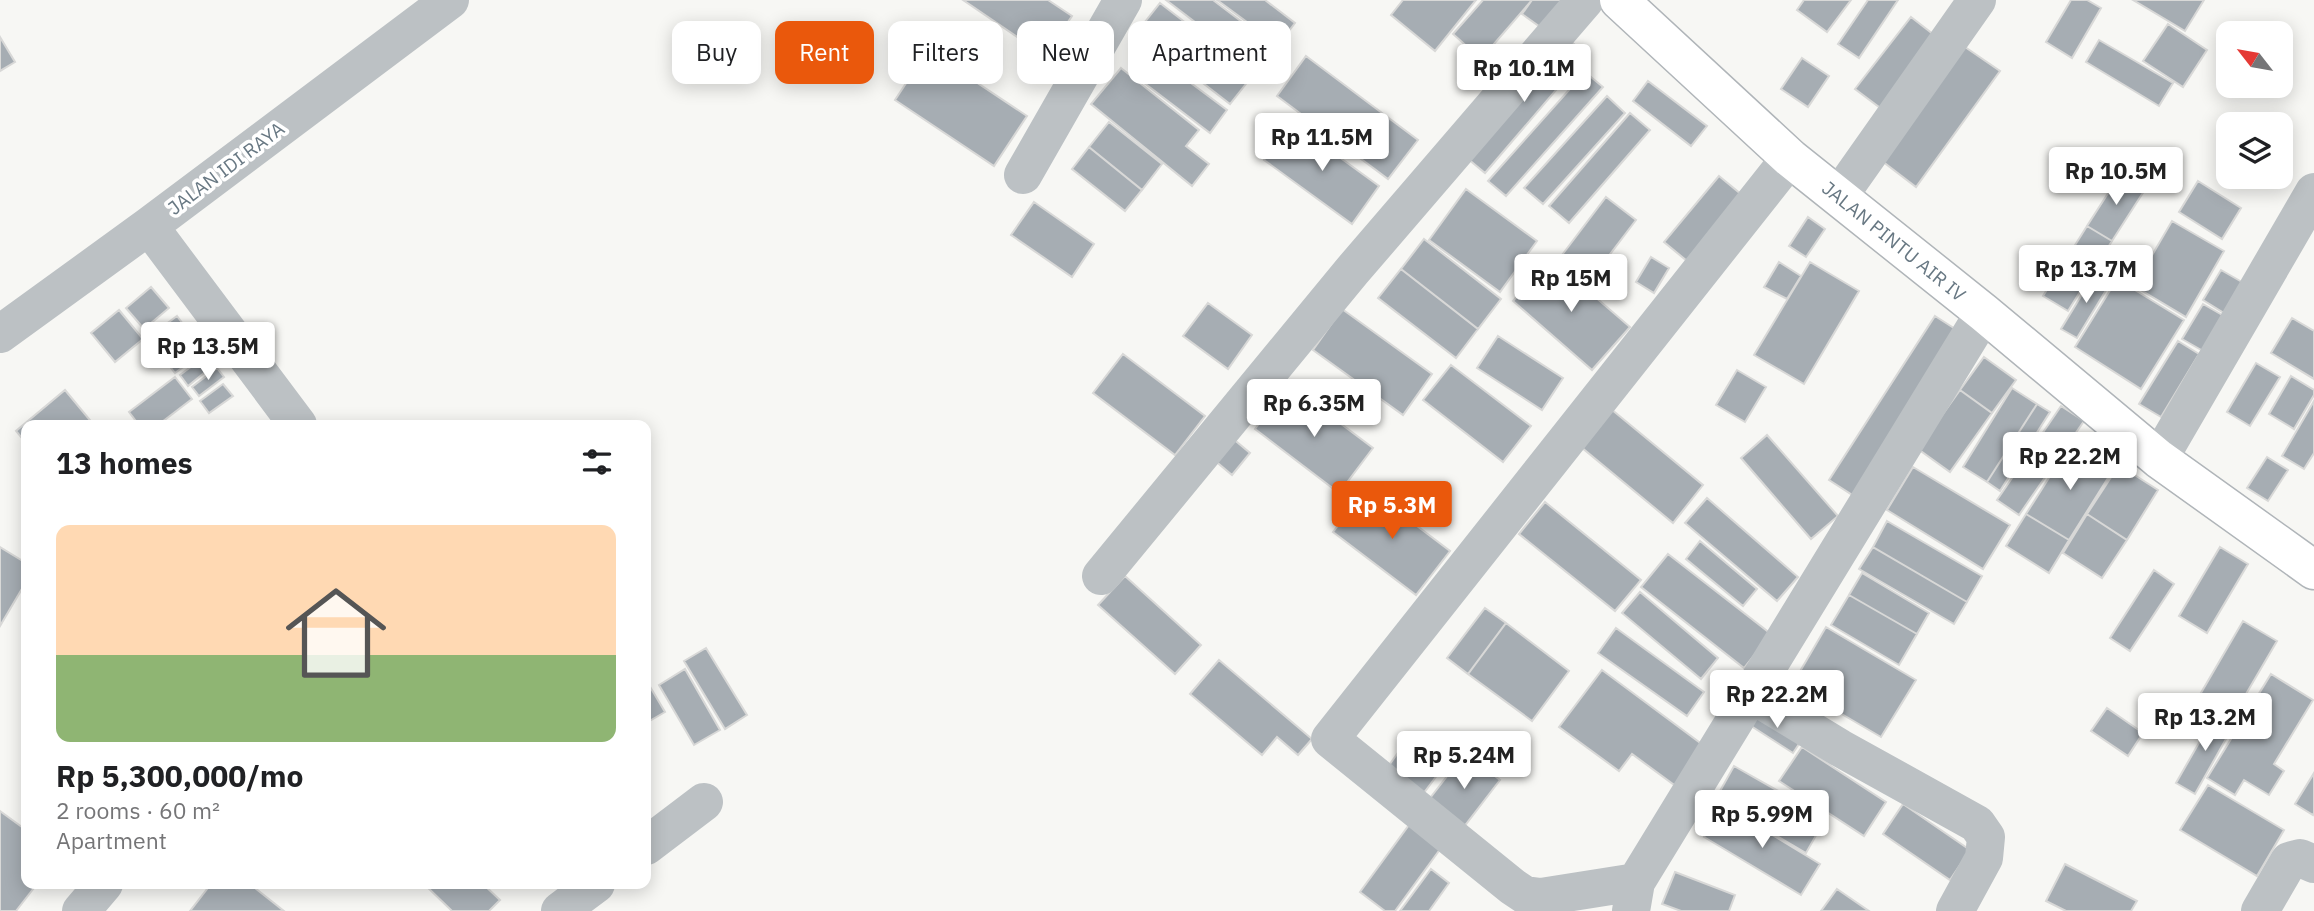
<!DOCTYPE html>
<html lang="en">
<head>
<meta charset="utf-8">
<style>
	body { margin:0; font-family:"IBM Plex Sans",sans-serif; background:#f2f2f2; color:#202124; height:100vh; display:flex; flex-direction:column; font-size:26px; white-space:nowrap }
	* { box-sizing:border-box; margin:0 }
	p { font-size:23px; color:#757577 }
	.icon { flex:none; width:38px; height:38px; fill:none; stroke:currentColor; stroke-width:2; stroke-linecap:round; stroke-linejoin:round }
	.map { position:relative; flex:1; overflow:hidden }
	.details { position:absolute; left:21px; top:420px; width:630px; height:469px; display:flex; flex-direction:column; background:#fff; border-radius:14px; box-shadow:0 4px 18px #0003 }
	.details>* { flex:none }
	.top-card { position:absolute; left:672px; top:21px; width:665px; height:63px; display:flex; gap:14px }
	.needle { width:46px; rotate:301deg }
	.buttons { position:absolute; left:2216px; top:21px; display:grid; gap:14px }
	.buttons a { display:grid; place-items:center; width:77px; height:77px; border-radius:14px; background:#fff; box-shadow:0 4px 18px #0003; font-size:35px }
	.price { position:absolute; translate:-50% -60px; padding:0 16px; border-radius:7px; background:#fff; color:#222; font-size:23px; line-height:46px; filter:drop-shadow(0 2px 4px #0008) }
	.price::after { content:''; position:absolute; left:50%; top:42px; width:21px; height:16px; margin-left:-10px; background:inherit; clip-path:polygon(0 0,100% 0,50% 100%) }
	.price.selected { background:#ea580c; color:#fff }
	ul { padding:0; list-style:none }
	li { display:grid; align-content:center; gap:14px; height:371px; padding:0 35px }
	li+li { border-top:2px solid #e0e0e0 }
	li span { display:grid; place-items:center; height:217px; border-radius:14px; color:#555 }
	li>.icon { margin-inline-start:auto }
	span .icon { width:126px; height:126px; fill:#fffc; stroke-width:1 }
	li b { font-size:30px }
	h2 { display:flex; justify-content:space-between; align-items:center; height:84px; padding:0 35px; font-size:30px }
	.chip { padding:0 24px; border-radius:14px; background:#fff; box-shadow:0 4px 18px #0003; font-size:24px; line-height:63px }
	.chip.selected { background:#ea580c; color:#fff }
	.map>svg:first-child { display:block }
</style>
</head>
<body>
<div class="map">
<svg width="2314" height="911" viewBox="0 0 2314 911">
	<rect width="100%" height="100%" fill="#f7f7f4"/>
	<path fill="#a6adb3" stroke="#d8d8d7" stroke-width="2" d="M963 0H1048L1072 16 1045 56Z
		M1166 0H1213L1275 47 1258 70Z
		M1217 0H1265L1295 23 1278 45Z
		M1403 0H1476L1435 51 1391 15Z
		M1483 0H1532L1481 59 1453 34Z
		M1532 0H1563L1543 29 1522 14Z
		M1804 0H1851L1827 32 1797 10Z
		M1868 0H1898L1859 58 1838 44Z
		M2071 0H2087L2101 8 2072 58 2046 42Z
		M2133 0H2204L2185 31Z
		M1160 3 1253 75 1230 104 1137 32Z
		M1911 17 1938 38 1883 110 1855 89Z
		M2168 24 2207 50 2183 87 2143 61Z
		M1564 35 1586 55 1485 173 1462 154Z
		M0 37 15 62 0 71Z
		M2099 40 2173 83 2159 106 2086 62Z
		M1965 47 2000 71 1916 187 1882 161Z
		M928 50 1027 116 994 166 895 100Z
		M1152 54 1227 110 1210 133 1135 76Z
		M1306 56 1418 140 1388 179 1277 96Z
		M1802 58 1829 76 1808 107 1781 89Z
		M1121 68 1199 130 1186 146 1209 164 1192 186 1091 104Z
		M1585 72 1603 87 1506 196 1488 181Z
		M1648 81 1707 126 1691 146 1633 101Z
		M1607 96 1625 113 1543 204 1524 188Z
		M1630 113 1650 130 1569 223 1549 206Z
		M1109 122 1162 164 1142 190 1089 147Z
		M1291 122 1379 186 1352 224 1264 160Z
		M1089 147 1142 190 1125 211 1072 169Z
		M2121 173 2146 188 2112 241 2087 226Z
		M1719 176 1742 195 1687 261 1664 242Z
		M2198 181 2241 208 2222 239 2179 212Z
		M1466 189 1537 241 1500 292 1429 240Z
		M1606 197 1636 220 1592 278 1562 255Z
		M1034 202 1094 244 1072 277 1011 235Z
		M1808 217 1825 229 1806 257 1789 246Z
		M2172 221 2224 251 2186 317 2134 286Z
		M2087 226 2112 241 2068 311 2043 296Z
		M1424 239 1501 299 1478 329 1401 269Z
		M1651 257 1669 268 1654 293 1636 282Z
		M1550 258 1630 327 1592 370 1513 301Z
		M1779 262 1801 276 1787 299 1764 287Z
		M1810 262 1859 291 1804 384 1754 355Z
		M1401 269 1478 329 1456 358 1378 298Z
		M2221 270 2242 282 2224 313 2203 300Z
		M2095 273 2111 282 2077 338 2061 329Z
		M2117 279 2184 320 2141 389 2075 347Z
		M151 287 169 308 144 329 126 308Z
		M1208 303 1252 335 1228 369 1183 336Z
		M2203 304 2224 316 2203 351 2182 339Z
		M1342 309 1432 374 1403 415 1313 350Z
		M119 310 143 339 115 362 91 333Z
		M177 316 189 332 161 354 149 337Z
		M1935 316 1960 332 1854 496 1829 480Z
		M2292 318 2314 331V379L2271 353Z
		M196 334 207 349 175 373 164 359Z
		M1498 336 1563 378 1542 410 1477 368Z
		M2178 341 2199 354 2161 417 2139 404Z
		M208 354 215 364 188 386 180 375Z
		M1123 354 1205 416 1175 455 1093 393Z
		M1984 357 2016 380 1992 413 1960 390Z
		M2256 363 2280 377 2250 426 2227 412Z
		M1451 365 1531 426 1503 462 1423 400Z
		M217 368 224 377 199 396 192 387Z
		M1737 370 1766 387 1745 422 1716 405Z
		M2291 376 2314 390V395L2294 429 2269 414Z
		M175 377 192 399 158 425H139L129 412Z
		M223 384 233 396 209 413 200 401Z
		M1288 384 1373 448 1339 493 1255 429Z
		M2012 388 2037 404 1987 482 1963 467Z
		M65 390 94 425H26V443L16 431Z
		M1960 390 1992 413 1950 472 1918 449Z
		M2314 401V453L2304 469 2282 456Z
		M2037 404 2050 412 2000 491 1987 482Z
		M2061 406 2084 421 2019 515 1997 500Z
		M1611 409 1703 485 1673 523 1581 447Z
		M1767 435 1838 516 1811 539 1741 458Z
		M1231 437 1250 453 1232 475 1213 459Z
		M2071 443 2113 470 2069 540 2026 514Z
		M2267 457 2288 470 2268 501 2247 488Z
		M2119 465 2158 490 2127 540 2087 514Z
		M1913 467 2010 525 1983 569 1887 510Z
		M1367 488 1450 551 1416 595 1333 532Z
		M1707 498 1798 577 1777 601 1685 523Z
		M1545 502 1641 580 1615 611 1519 534Z
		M2026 514 2069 540 2049 573 2006 546Z
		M2087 514 2127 540 2102 578 2063 553Z
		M1887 521 1982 576 1967 602 1873 547Z
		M1700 541 1757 589 1743 606 1686 559Z
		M0 547 26 563V582L0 626Z
		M1873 547 1967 602 1954 624 1859 569Z
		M2220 547 2248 564 2207 633 2179 616Z
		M1668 554 1771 634 1744 668 1641 587Z
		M2154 570 2174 584 2130 651 2110 638Z
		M1862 573 1929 613 1917 634 1849 595Z
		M1125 576 1201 645 1175 674 1098 605Z
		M1640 592 1718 658 1701 679 1622 613Z
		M1849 595 1917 634 1899 665 1831 625Z
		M1485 608 1506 623 1468 674 1447 658Z
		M2243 621 2277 641 2232 718 2198 698Z
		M1506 623 1569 671 1532 721 1468 674Z
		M1826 627 1916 680 1881 737 1792 685Z
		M1616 628 1704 692 1687 716 1598 653Z
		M706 648 747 715 725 729 684 661Z
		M1219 660 1312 739 1298 755 1277 737 1262 755 1190 694Z
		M685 669 720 730 694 745 659 685Z
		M1602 670 1707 748 1677 787 1632 754 1619 771 1559 727Z
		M2271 674 2313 700 2274 764 2284 771 2269 795 2244 780 2235 795 2207 778Z
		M649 685 665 712 646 723V687Z
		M1760 707 1805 735 1793 753 1748 724Z
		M2107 708 2143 733 2128 756 2091 731Z
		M2216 713 2235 723 2195 794 2176 783Z
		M1405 743 1441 770 1423 794 1387 768Z
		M1802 747 1886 802 1864 836 1779 781Z
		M1465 753 1500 780 1463 828 1427 802Z
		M1734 766 1826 818 1806 853 1715 800Z
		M2314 773V813L2313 815 2295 804Z
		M2208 785 2284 830 2257 876 2180 830Z
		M1903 804 1970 850 1950 880 1883 834Z
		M1723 805 1820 864 1801 895 1704 837Z
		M0 811 26 830V884H37L16 911H0Z
		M1409 825 1441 848 1395 911H1385L1360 892Z
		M2065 864 2137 901 2131 911H2066L2046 901Z
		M1431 869 1449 883 1429 911H1400Z
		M1675 872 1735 895 1729 911H1681L1662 904Z
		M211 884H250L284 911H190Z
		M424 884H483L500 900 489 911H452Z
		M1837 889 1869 911H1821Z"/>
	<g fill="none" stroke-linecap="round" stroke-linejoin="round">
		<g stroke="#b0b5b9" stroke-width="41">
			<path id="major" d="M1619 0 1790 158 1984 313 2159 459 2314 570"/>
		</g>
		<path stroke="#bcc1c4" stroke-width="38" d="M1023 175 1123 0
			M1839 196 1977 0
			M149 226 298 425
			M0 334 149 226 450 0
			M2159 459 2314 192
			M1101 576 1352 271 1585 0
			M1751 694 1840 748 1977 824 1986 837 1984 858 1955 911
			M646 846 704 802
			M1636 882 1541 897 1525 895 1513 887 1330 739 1790 158
			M81 911 104 884
			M560 911 596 884
			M1631 911 1636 882 1984 313
			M2260 911 2289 861 2300 858 2314 864"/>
		<use href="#major" stroke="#fff" stroke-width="38"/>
	</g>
	<g text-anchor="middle" stroke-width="7" stroke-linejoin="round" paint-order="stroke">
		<g font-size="19" fill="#687883" stroke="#fff">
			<text transform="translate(226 168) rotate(-37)" y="7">JALAN IDI RAYA</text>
			<text transform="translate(1894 241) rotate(39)" y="7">JALAN PINTU AIR IV</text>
		</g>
	</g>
</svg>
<div class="buttons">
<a><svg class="needle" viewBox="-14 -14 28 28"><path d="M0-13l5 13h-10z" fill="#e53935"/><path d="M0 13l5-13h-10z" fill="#757577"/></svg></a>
<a><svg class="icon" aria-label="layers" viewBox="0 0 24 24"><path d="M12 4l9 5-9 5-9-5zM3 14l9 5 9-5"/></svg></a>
</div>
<b class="price" style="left:1524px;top:104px">Rp 10.1M</b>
<b class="price" style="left:1322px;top:173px">Rp 11.5M</b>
<b class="price" style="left:2116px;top:207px">Rp 10.5M</b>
<b class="price" style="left:2086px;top:305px">Rp 13.7M</b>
<b class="price" style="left:1571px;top:314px">Rp 15M</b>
<b class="price" style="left:208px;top:382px">Rp 13.5M</b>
<b class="price" style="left:1314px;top:439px">Rp 6.35M</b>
<b class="price" style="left:2070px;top:492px">Rp 22.2M</b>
<b class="price selected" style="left:1392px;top:541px">Rp 5.3M</b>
<b class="price" style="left:1777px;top:730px">Rp 22.2M</b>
<b class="price" style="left:2205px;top:753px">Rp 13.2M</b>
<b class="price" style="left:1464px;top:791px">Rp 5.24M</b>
<b class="price" style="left:1762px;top:850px">Rp 5.99M</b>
<div class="top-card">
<a class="chip">Buy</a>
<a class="chip selected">Rent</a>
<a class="chip">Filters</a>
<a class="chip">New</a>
<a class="chip">Apartment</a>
</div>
<section class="details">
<h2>13 homes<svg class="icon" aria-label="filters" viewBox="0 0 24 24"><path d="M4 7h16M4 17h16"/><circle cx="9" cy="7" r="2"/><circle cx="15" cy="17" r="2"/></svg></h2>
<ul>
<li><span style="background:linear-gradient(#ffd9b3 60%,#8fb573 0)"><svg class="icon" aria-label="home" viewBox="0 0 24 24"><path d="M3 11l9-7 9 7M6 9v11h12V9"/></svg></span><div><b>Rp 5,300,000/mo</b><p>2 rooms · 60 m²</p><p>Apartment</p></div></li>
</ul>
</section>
</div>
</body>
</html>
